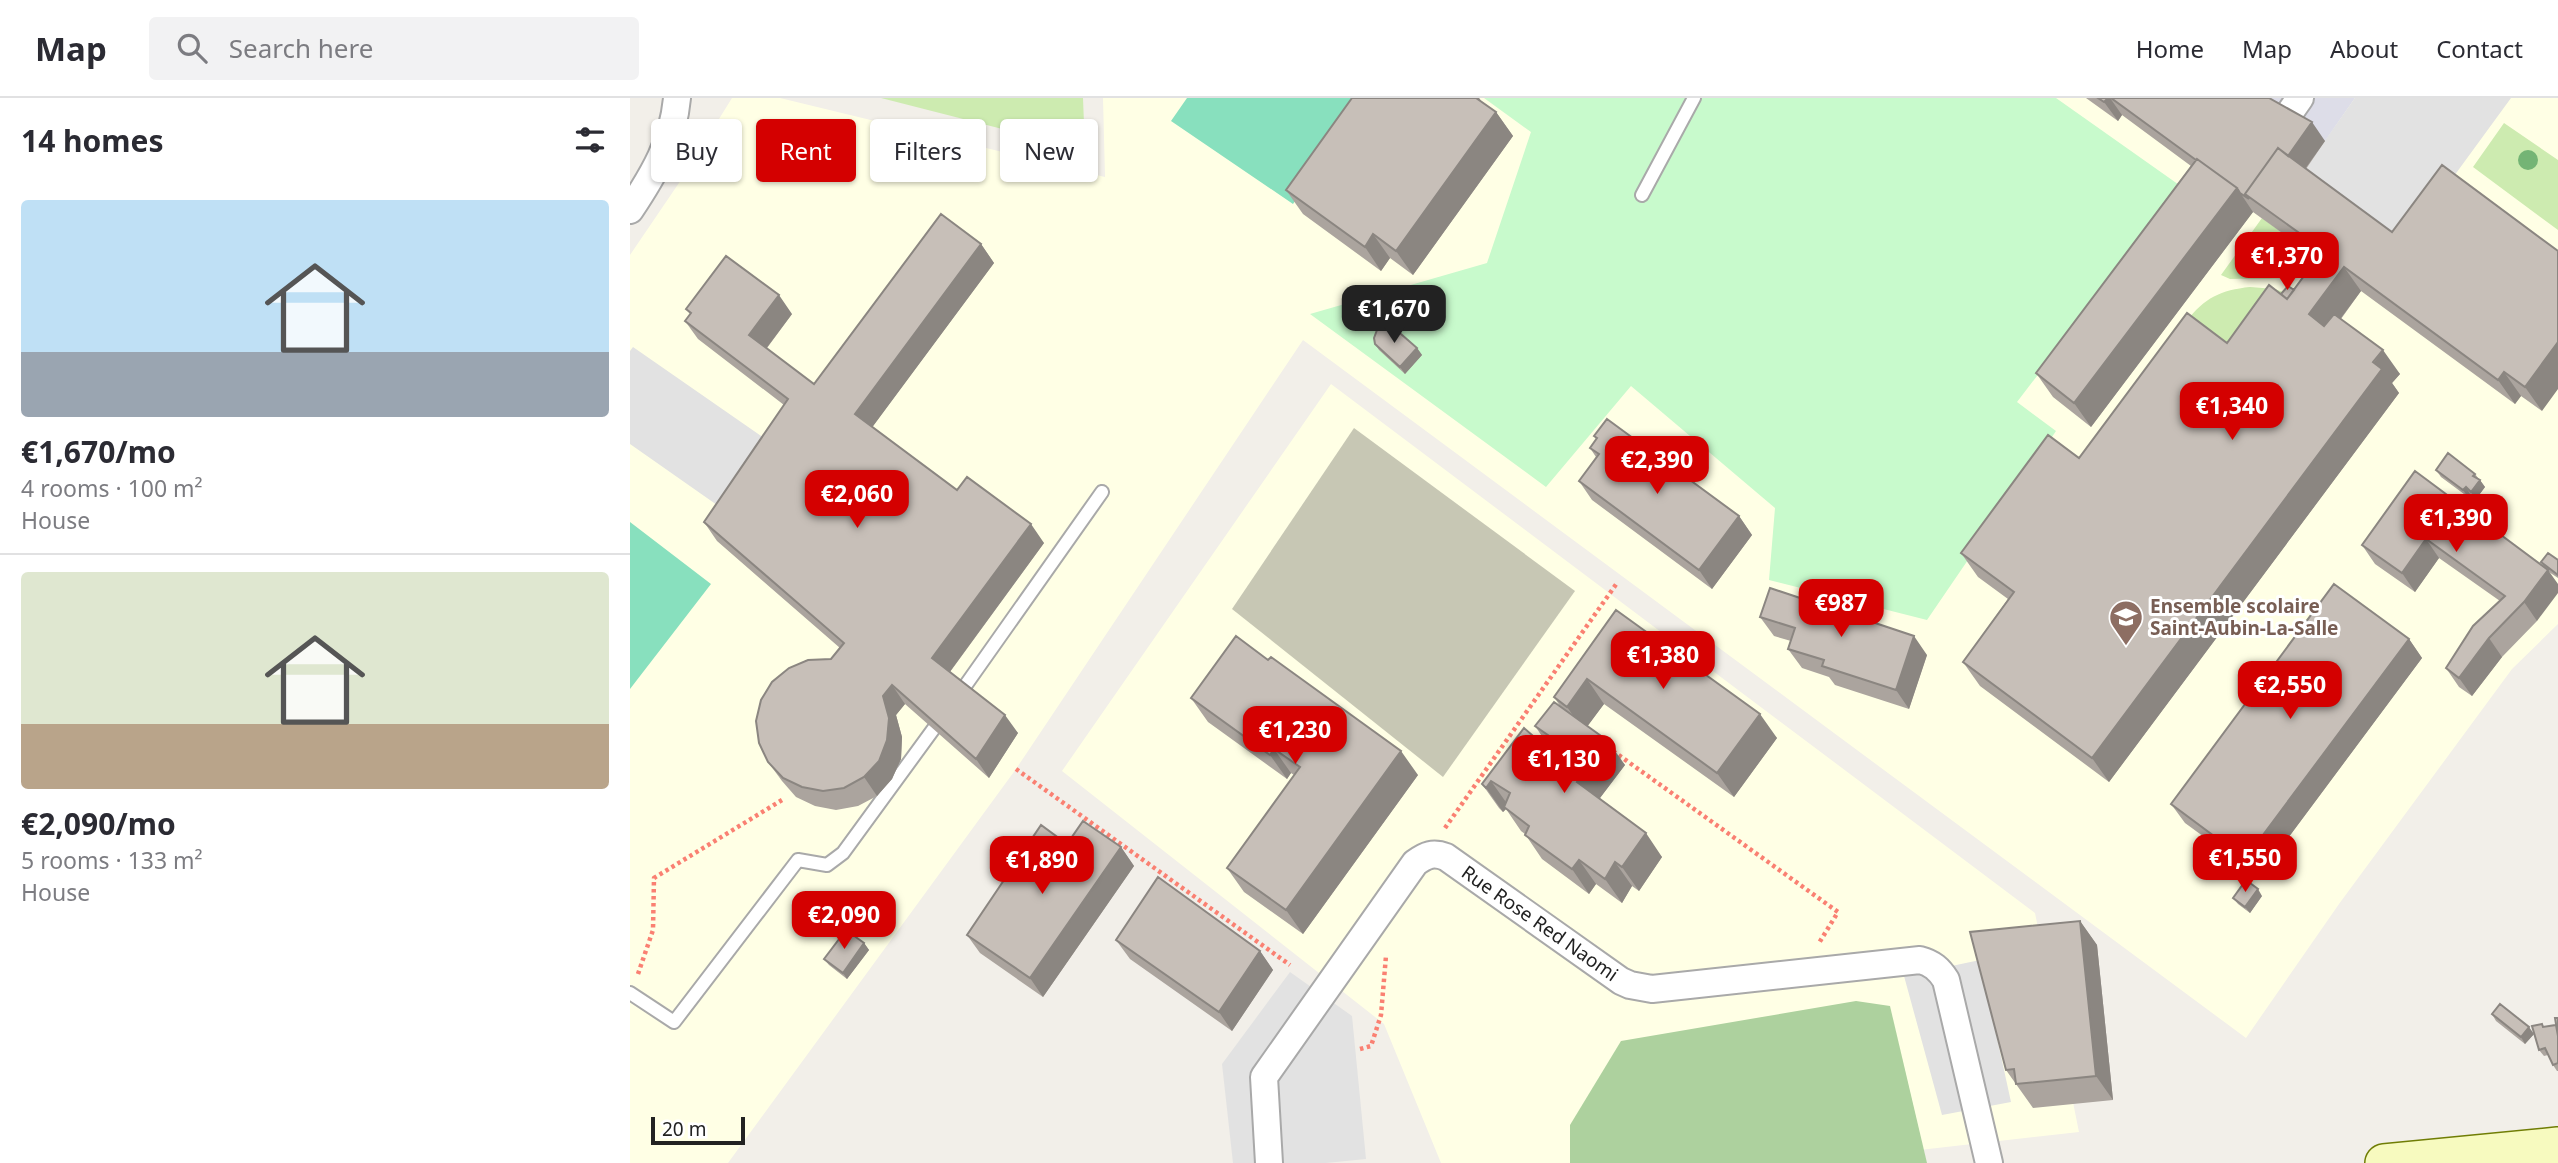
<!DOCTYPE html>
<html lang="en">
<head>
<meta charset="utf-8">
<style>
	body { margin:0; font-family:"Noto Sans",sans-serif; background:#f2f2f3; color:#2b2b33; height:100vh; display:flex; flex-direction:column; font-size:26px; white-space:nowrap }
	* { box-sizing:border-box; margin:0 }
	p { font-size:23px; color:#7c7c81 }
	.icon { flex:none; width:38px; height:38px; fill:none; stroke:currentColor; stroke-width:2; stroke-linecap:round; stroke-linejoin:round }
	.map { position:relative; flex:1; overflow:hidden }
	.drawer { display:flex; flex-direction:column; background:#fff; width:630px }
	.drawer>* { flex:none }
	.top-card { position:absolute; left:21px; top:21px; width:665px; height:63px; display:flex; gap:14px }
	.scale { position:absolute; left:21px; bottom:18px; width:94px; box-sizing:border-box; padding-left:7px; border:4px solid #222; border-top:0; font-size:19px; line-height:24px; white-space:nowrap; color:#222; -webkit-text-stroke:5px #fff; paint-order:stroke }
	.price { position:absolute; translate:-50% -60px; padding:0 16px; border-radius:14px; background:#d40000; color:#fff; font-size:23px; line-height:46px; filter:drop-shadow(0 2px 4px #0008) }
	.price::after { content:''; position:absolute; left:50%; top:42px; width:21px; height:16px; margin-left:-10px; background:inherit; clip-path:polygon(0 0,100% 0,50% 100%) }
	.price.on { background:#222; color:#fff }
	ul { padding:0; list-style:none }
	li { display:grid; align-content:center; gap:14px; height:371px; padding:0 21px }
	li+li { border-top:2px solid #e1e1e2 }
	li span { display:grid; place-items:center; height:217px; border-radius:7px; color:#555 }
	li>.icon { margin-inline-start:auto }
	span .icon { width:126px; height:126px; fill:#fffc; stroke-width:1 }
	li b { font-size:30px }
	h2 { display:flex; justify-content:space-between; align-items:center; height:84px; padding:0 21px; font-size:30px }
	.tag { padding:0 24px; border-radius:7px; background:#fff; box-shadow:0 2px 5px #0004; font-size:24px; line-height:63px }
	.tag.on { background:#d40000; color:#fff }
	header { display:flex; align-items:center; gap:42px; box-sizing:border-box; height:98px; padding:0 35px; background:#fff; border-bottom:2px solid #e1e1e2 }
	header strong { font-size:33px }
	nav { display:flex; gap:38px; margin-inline-start:auto; font-size:24px }
	.search { width:490px; height:63px; background:#f2f2f3; display:flex; align-items:center; gap:18px; box-sizing:border-box; padding:0 24px; border-radius:7px; color:#7c7c81; font-size:26px }
	main { display:flex; flex:1; min-height:0 }
	.map>svg:first-child { display:block }
</style>
</head>
<body>
<header>
<strong>Map</strong>
<div class="search"><svg class="icon" aria-label="search" viewBox="0 0 24 24"><circle cx="10" cy="10" r="6"/><path d="M15 15l6 6"/></svg>Search here</div>
<nav><a>Home</a><a>Map</a><a>About</a><a>Contact</a></nav>
</header>
<main>
<section class="drawer">
<h2>14 homes<svg class="icon" aria-label="filters" viewBox="0 0 24 24"><path d="M4 7h16M4 17h16"/><circle cx="9" cy="7" r="2"/><circle cx="15" cy="17" r="2"/></svg></h2>
<ul>
<li><span style="background:linear-gradient(#bfe0f5 70%,#9aa5b1 0)"><svg class="icon" aria-label="home" viewBox="0 0 24 24"><path d="M3 11l9-7 9 7M6 9v11h12V9"/></svg></span><div><b>€1,670/mo</b><p>4 rooms · 100 m²</p><p>House</p></div></li>
<li><span style="background:linear-gradient(#dfe7d0 70%,#b9a48a 0)"><svg class="icon" aria-label="home" viewBox="0 0 24 24"><path d="M3 11l9-7 9 7M6 9v11h12V9"/></svg></span><div><b>€2,090/mo</b><p>5 rooms · 133 m²</p><p>House</p></div></li>
</ul>
</section>
<div class="map">
<svg width="1928" height="1065" viewBox="0 0 1928 1065">
	<rect width="100%" height="100%" fill="#f2efe9"/>
	<path fill="#ffffe5" d="M102 0H150L475 79 473 0H1928V526L1882 571 1709 806 1616 940 673 242 386 671 98 1065H0V157L53 79Z
		M701 286 1405 815 1449 1034 1175 1065H811L754 926 432 673Z"/>
	<path fill="#c7c7b4" d="M724 330 945 493 813 679 602 511Z"/>
	<path fill="#cdebb0" d="M251 0H453L455 52Z
		M1874 25 1928 62V132L1843 69Z
		M1632 120 1698 168C1670 184 1632 180 1600 181L1591 177Z
		M1620 189 1645 191 1661 197 1614 269 1557 223C1574 200 1591 192 1620 189Z"/>
	<path fill="#add19e" d="M1226 903 1260 908 1297 1065H940V1027L991 943Z"/>
	<path fill="#c8facc" d="M854 0H1426L1552 89 1387 304 1426 333 1297 522 1139 482 1145 410 1001 288 916 389 680 216 857 165 901 34Z"/>
	<path fill="#88e0be" d="M557 0H735L663 106 541 23Z
		M0 424 81 486 0 591Z"/>
	<path fill="#e2e2e2" d="M1725 0H1881L1770 152 1670 78Z
		M3 249 134 340 87 407 0 346V253Z
		M1350 862 1381 1004 1312 1017 1274 878Z
		M660 874 722 918 736 1061 696 1065H603L592 966Z"/>
	<path fill="#dddde8" d="M1620 0H1725L1695 43Z"/>
	<g fill="none" stroke-linecap="round" stroke-linejoin="round">
		<g stroke="#a9a9a9" stroke-width="16">
			<path id="lane" d="M1012 97 1064 0
				M328 598 472 394
				M0 895 44 924 168 762 197 767 213 755 313 618"/>
		</g>
		<g stroke="#a9a9a9" stroke-width="30">
			<path id="street" d="M1656 20 1670 0
				M0 112C24 76 43 44 47 0
				M639 1065 634 979 785 765C796 757 803 754 816 759L991 883 1000 887 1022 891 1290 862C1302 865 1309 871 1316 882L1359 1065"/>
		</g>
		<g stroke="#707d05" stroke-width="40">
			<path id="secondary" d="M1754 1065 1928 1048"/>
		</g>
		<path stroke="#fa8072" stroke-width="4.5" stroke-dasharray="3.5 3.5" stroke-linecap="butt" d="M983 653 1208 814 1189 845
			M386 671 660 867
			M815 730 987 485
			M8 876 23 832 24 780 152 702
			M730 951 741 948 751 917 756 858"/>
		<use href="#lane" stroke="#fff" stroke-width="12"/>
		<use href="#street" stroke="#fff" stroke-width="26"/>
		<use href="#secondary" stroke="#f7fabf" stroke-width="37"/>
	</g>
	<g fill="#74b475">
		<circle cx="1898" cy="62" r="10"/>
		<circle cx="1641" cy="158" r="10"/>
	</g>
	<path fill="#aba49e" d="M722 0H849L851 3 866 14 883 38 783 177 760 160 751 173 673 116 656 92Z
		M1456 0H1639L1695 43 1676 71 1762 134 1812 67 1912 313 1891 298 1885 306 1731 193 1711 221 1770 276 1762 285 1769 295 1479 684 1350 588 1333 564 1378 501 1348 479 1331 455 1449 360 1597 245 1651 196 1664 192 1687 160 1623 114 1461 329 1423 299 1406 275 1561 68 1492 17 1488 23Z
		M351 146 364 165 242 329 327 392 414 445 320 574 388 635 359 680 275 606 266 617 272 639 271 661 262 681 247 698 228 708 206 712 185 708 166 699 152 683 138 664 201 561 210 550 87 443 74 424 154 307 68 241 55 223 60 216 56 211 162 216 137 250 184 286Z
		M745 246 787 250 792 257 775 276 749 252Z
		M964 338 1109 418 1122 437 1082 491 962 402 949 383 966 359 960 350 966 341Z
		M1806 372 1845 376 1855 389 1846 401 1840 396 1838 399 1811 379Z
		M1785 373 1914 469 1911 464 1928 462V480L1919 474 1907 523 1872 559 1842 598 1829 589 1816 570 1870 503 1809 460 1785 494 1745 466 1732 447Z
		M986 512 1147 640 1104 699 974 606 957 628 995 667 969 701 1032 759 1009 793 1002 788 992 805 966 786 959 796 912 761 895 736 891 733 876 711 873 714 869 710 852 686 919 652 920 650 905 628 932 611 924 599Z
		M1130 519 1297 557 1279 611 1205 587 1199 579 1172 570 1158 551 1161 543 1144 538Z
		M1779 541 1792 560 1629 779 1555 725 1541 706Z
		M561 600 788 677 673 836 614 794 597 770 664 677 661 675 657 681 578 624Z
		M437 746 491 749 504 768 413 899 350 855 337 837Z
		M1632 798 1620 815 1608 806 1603 800Z
		M1450 823 1467 847 1483 1002 1403 1010 1376 972Z
		M486 842 630 853 643 872 602 933 500 861Z
		M234 845 239 852 217 881 199 867 194 861Z
		M1862 916 1904 936 1895 946 1866 923Z
		M1928 920V973H1927L1923 967 1918 957 1914 958 1909 952 1914 929 1926 927Z"/>
	<path fill="#8b8681" d="M846 0H849L862 19 866 14 883 38 783 177 766 153Z
		M1478 0H1480L1492 17 1488 23 1474 4Z
		M1682 24 1695 43 1670 78 1657 60Z
		M1607 90 1623 114 1461 329 1444 305Z
		M743 136 760 160 751 173 735 149Z
		M351 146 364 165 238 335 225 316Z
		M1714 169 1731 193 1696 240 1669 218Z
		M149 197 162 216 132 256 119 237Z
		M1928 244V291L1912 313 1895 289Z
		M787 250 792 257 775 276 770 269Z
		M1753 252 1770 276 1762 285 1769 295 1479 684 1462 660Z
		M1874 274 1891 298 1885 306 1868 282Z
		M1850 382 1855 389 1846 401 1841 394Z
		M1836 389 1840 396 1838 399 1833 392Z
		M1109 418 1122 437 1082 491 1069 472Z
		M401 426 414 445 316 579 302 560Z
		M1796 441 1809 460 1785 494 1772 475Z
		M1918 472 1928 486V495L1907 523 1894 504Z
		M1284 538 1297 557 1279 611 1266 592Z
		M1859 540 1872 559 1842 598 1829 580Z
		M1779 541 1792 560 1629 779 1615 761Z
		M957 581 974 606 954 633 937 609Z
		M262 587 275 606 266 617 272 639 271 661 262 681 247 698 234 679 253 598Z
		M1130 616 1147 640 1104 699 1087 675Z
		M375 617 388 635 359 680 346 661Z
		M978 643 995 667 964 708 947 684Z
		M644 651 661 675 657 681 640 657Z
		M771 653 788 677 673 836 656 812Z
		M861 683 878 707 874 709 876 711 873 714 856 690Z
		M1016 735 1032 759 1009 793 992 769Z
		M491 749 504 768 413 899 400 880Z
		M949 762 966 786 959 796 942 771Z
		M985 764 1002 788 992 805 975 781Z
		M1628 791 1632 798 1620 815 1615 809Z
		M1450 823 1467 847 1483 1002 1466 978Z
		M234 845 239 852 217 881 213 875Z
		M630 853 643 872 602 933 589 914Z
		M1899 929 1904 936 1895 946 1891 939Z"/>
	<path fill="#c7bfb8" stroke="#8b8681" stroke-width="2" d="M722 0H846L866 14 766 153 743 136 735 149 656 92Z
		M1468 0H1478L1474 4Z
		M1481 0H1639L1682 24 1658 58 1648 50 1615 96 1619 101 1610 95 1607 90 1567 61 1566 62Z
		M1648 50 1762 134 1812 67 1928 153V244L1895 289 1874 274 1868 282 1714 169 1679 216 1694 228 1704 216 1753 252 1743 264 1752 271 1462 660 1333 564 1384 494 1331 455 1418 337 1449 360 1557 215 1597 245 1639 187 1657 201 1693 152 1615 96Z
		M1567 61 1607 90 1444 305 1406 275Z
		M311 116 351 146 225 316 327 392 337 379 401 426 302 560 375 617 346 661 262 587 253 598 259 620 257 642 249 663 234 679 214 690 193 693 172 689 153 680 138 664 129 645 126 623 131 602 142 584 159 570 178 562 201 561 214 545 74 424 158 301 55 223 61 215 56 211 96 158 149 197 119 237 184 286Z
		M1658 188 1664 192 1657 201 1651 196Z
		M758 228 764 230 787 250 770 269 745 246 744 240 747 232Z
		M977 321 1109 418 1069 472 949 383 969 356 960 350 967 340 964 338Z
		M1818 355 1845 376 1843 378 1850 382 1841 394 1836 389 1833 392 1806 372Z
		M1785 373 1918 472 1894 504 1859 540 1829 580 1816 570 1843 528 1875 498 1796 441 1772 475 1732 447Z
		M1918 455 1928 462V477L1911 464Z
		M1704 486 1779 541 1615 761 1541 706Z
		M1140 490 1284 538 1266 592 1192 568 1194 562 1158 551 1165 530 1130 519Z
		M986 512 1130 616 1087 675 957 581 937 609 924 599Z
		M606 538 638 562 641 559 771 653 656 812 597 770 670 669 644 651 640 657 561 600Z
		M924 604 978 643 947 684 1016 735 992 769 985 764 975 781 949 762 942 771 895 737 899 728 874 709 880 695 861 683 856 690 852 686 894 630 919 652 925 642 905 628Z
		M453 723 491 749 400 880 337 837 411 727 437 746Z
		M528 779 630 853 589 914 486 842Z
		M1616 782 1628 791 1615 809 1603 800Z
		M1450 823 1466 978 1386 986 1384 971 1376 972 1340 834Z
		M216 832 234 845 213 875 194 861Z
		M1870 906 1899 929 1891 939 1862 916Z
		M1925 920H1928V938Z
		M1912 926 1913 929 1926 927 1928 938V965L1923 967 1915 950 1909 952 1902 928Z"/>
	<defs>
		<g id="school-pin" transform="scale(1.75)"><path d="M0 17L-7.5 6A9.5 9.5 0 1 1 7.5 6Z" fill="#8d6e63" stroke="#fff"/><path d="M0-5L7-2L0 1L-7-2ZM-4 1L0 2.5L4 1V4Q0 6-4 4Z" fill="#fff"/></g>
	</defs>
	<g fill-rule="evenodd">
		<use href="#school-pin" x="1496" y="519"/>
	</g>
	<g text-anchor="middle" stroke-width="6" stroke-linejoin="round" paint-order="stroke">
		<g font-size="19" font-weight="bold" fill="#785e54" stroke="#fff" text-anchor="start">
			<text x="1520" y="515">Ensemble scolaire<tspan x="1520" dy="22">Saint-Aubin-La-Salle</tspan></text>
		</g>
		<g font-size="19" fill="#222" stroke="#fff">
			<text transform="translate(910 825) rotate(35)" y="7">Rue Rose Red Naomi</text>
		</g>
	</g>
</svg>
<div class="scale">20 m</div>
<b class="price" style="left:1657px;top:194px">€1,370</b>
<b class="price on" style="left:764px;top:247px">€1,670</b>
<b class="price" style="left:1602px;top:344px">€1,340</b>
<b class="price" style="left:1027px;top:398px">€2,390</b>
<b class="price" style="left:227px;top:432px">€2,060</b>
<b class="price" style="left:1826px;top:456px">€1,390</b>
<b class="price" style="left:1211px;top:541px">€987</b>
<b class="price" style="left:1033px;top:593px">€1,380</b>
<b class="price" style="left:1660px;top:623px">€2,550</b>
<b class="price" style="left:665px;top:668px">€1,230</b>
<b class="price" style="left:934px;top:697px">€1,130</b>
<b class="price" style="left:1615px;top:796px">€1,550</b>
<b class="price" style="left:412px;top:798px">€1,890</b>
<b class="price" style="left:214px;top:853px">€2,090</b>
<div class="top-card">
<a class="tag">Buy</a>
<a class="tag on">Rent</a>
<a class="tag">Filters</a>
<a class="tag">New</a>
</div>
</div>
</main>
</body>
</html>
